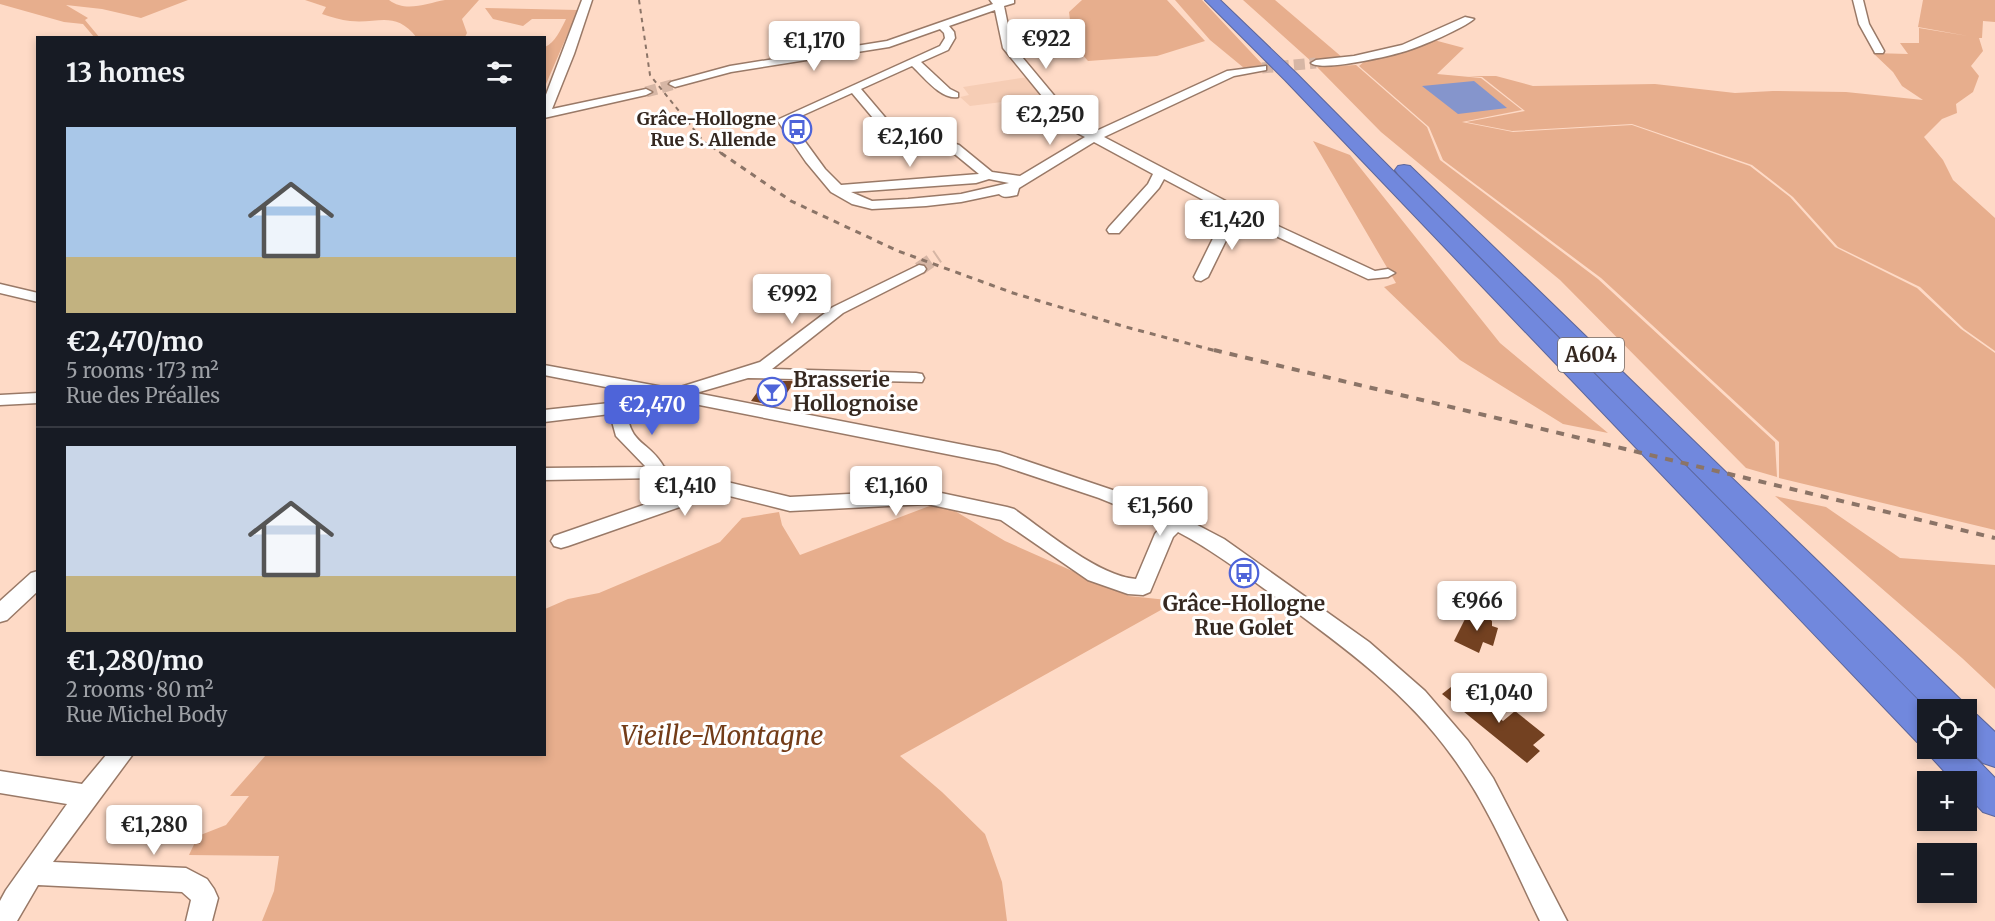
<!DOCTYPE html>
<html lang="en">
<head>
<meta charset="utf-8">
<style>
	body { margin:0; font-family:Merriweather,serif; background:#20242c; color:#f1f3f6; height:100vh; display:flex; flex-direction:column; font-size:22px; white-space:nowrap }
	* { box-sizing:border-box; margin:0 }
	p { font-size:20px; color:#9ea1a6 }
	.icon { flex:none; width:33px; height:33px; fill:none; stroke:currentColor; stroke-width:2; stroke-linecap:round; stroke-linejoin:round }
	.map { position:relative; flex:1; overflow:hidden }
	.panel { position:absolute; left:36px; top:36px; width:510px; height:720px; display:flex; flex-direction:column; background:#171b24; border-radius:0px; box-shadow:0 3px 9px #0003 }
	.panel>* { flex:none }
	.buttons { position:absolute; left:1917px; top:699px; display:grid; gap:12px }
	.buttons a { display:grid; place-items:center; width:60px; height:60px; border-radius:0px; background:#171b24; box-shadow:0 3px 9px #0003; font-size:30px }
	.price { position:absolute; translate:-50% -51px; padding:0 14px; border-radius:6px; background:#fff; color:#222; font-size:20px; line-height:39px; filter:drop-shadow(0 2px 3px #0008) }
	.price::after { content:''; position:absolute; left:50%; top:36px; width:18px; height:14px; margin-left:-9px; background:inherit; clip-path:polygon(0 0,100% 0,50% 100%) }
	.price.active { background:#4e64d9; color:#fff }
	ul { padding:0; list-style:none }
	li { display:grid; align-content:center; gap:12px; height:318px; padding:0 30px }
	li+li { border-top:2px solid #363941 }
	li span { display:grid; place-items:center; height:186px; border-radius:0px; color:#555 }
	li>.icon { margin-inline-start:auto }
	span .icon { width:108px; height:108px; fill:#fffc; stroke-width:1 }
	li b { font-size:26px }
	h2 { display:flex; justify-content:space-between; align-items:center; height:72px; padding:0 30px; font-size:26px }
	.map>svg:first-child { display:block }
</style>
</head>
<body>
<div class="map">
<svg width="1995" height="921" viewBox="0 0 1995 921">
	<rect width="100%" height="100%" fill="#fedac6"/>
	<path fill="#f6cdb5" d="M1028 77 1043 97 970 106 960 97 969 95 963 87Z"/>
	<path fill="#e7ae8d" d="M0 0H188L141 18 102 9 66 5 88 18 85 20 100 38 94 37 83 24 64 22 0 4Z
		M305 0H389C406 13 427 3 445 0 456 0 468 0 479 0L462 19 467 33 465 37 417 38C395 10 379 24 350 21 341 20 331 17 322 14L326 7Z
		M1082 0H1167L1205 41 1157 56 1088 61 1067 37 1071 28 1069 12Z
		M1175 0H1202L1264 66 1244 68 1210 40Z
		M1243 0H1275L1343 58 1312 62Z
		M1923 0H1995V22L1983 21 1982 38H1979L1983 51 1971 66 1979 76 1973 92 1956 104 1957 113 1942 119 1924 137 1943 160 1953 180 1995 218V351L1964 329 1920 287 1838 247 1793 197 1752 165 1632 124 1512 131 1466 122 1525 111 1482 77 1468 76H1496L1533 86 1655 84 1735 93 1773 91 1846 92 1923 100 1902 86 1893 72 1873 53 1908 54 1900 43H1919V28L1968 36 1918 27Z
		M485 8 578 10 546 84 545 47C555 43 561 29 566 19H532L523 26 493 19Z
		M1430 39 1464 48 1437 74 1481 78 1522 110 1462 122 1513 132 1632 125 1750 166 1790 197 1835 247 1917 288 1961 329 1995 353V530L1779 478V442L1601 278 1443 160 1429 127 1359 66 1366 60Z
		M1356 65 1427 127 1440 160 1598 279 1775 442 1777 477 1746 468 1560 280 1381 132 1317 67Z
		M1313 141 1350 155 1500 343 1608 433 1563 424 1460 360 1384 287 1396 283Z
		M1775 496 1826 507 1900 558 1995 565V689L1962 658Z
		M940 502 1005 541 1129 596 1177 601 900 756 942 792 985 834 1002 882 1007 921H262L274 891 279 856 189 855 198 836 226 825 249 796H230L266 755 544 754 545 609 568 599 599 593 720 542 742 518 779 512 782 525 800 555Z"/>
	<path fill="#8595cc" d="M1474 81 1507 108 1458 114 1422 86Z"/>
	<path fill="#734121" d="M765 381H795L778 406 751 401Z
		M1481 611 1492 621V626L1498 628 1493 646 1483 642 1479 653 1454 641 1467 615 1475 618Z
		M1456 683 1503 721 1515 711 1545 735 1533 745 1540 751 1527 763 1442 694Z"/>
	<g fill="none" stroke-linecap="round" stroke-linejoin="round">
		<path stroke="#d6b6a5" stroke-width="11" stroke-dasharray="11 5" stroke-linecap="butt" d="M1262 68 1316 63
			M646 92 675 84"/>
		<path stroke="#d6b6a5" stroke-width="14" stroke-dasharray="14 7" stroke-linecap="butt" d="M919 269 938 256"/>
		<g stroke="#997967" stroke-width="3">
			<path id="minor" d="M582 0H592L574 54 552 109 646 89 652 92 646 95 544 118V100Z
				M990 0H1014V3L1004 6 1012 45 1077 123 1094 132 1227 71 1266 66V70L1234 76 1104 137 1239 208 1375 271 1388 269 1395 273 1388 277 1368 279 1237 218 1208 277 1201 281 1196 280 1194 277 1226 212 1164 179 1159 188 1119 233H1109L1107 230 1109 227 1148 184 1153 174 1094 142 1019 188 1017 195C1011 196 1004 199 999 194L961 202 926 206 872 209 852 204 831 192 806 162 777 120 940 46 945 38 944 33 940 29 889 47 731 72 675 87 669 84 671 82 730 66 887 41 993 4ZM995 10 1003 48 1069 129 1085 137 1020 176 992 172 959 145 946 141 906 142 861 89 912 66C924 77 941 100 958 97V93L950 89 921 62 948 50 955 38 954 32 949 26ZM852 93 894 143 871 145 869 148 871 151 941 148 951 151 979 174 841 185 825 169 790 121ZM989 179 1009 183 961 194 908 199 872 201 851 192 976 183Z
				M1853 0H1863L1869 24 1884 51 1883 53H1875L1874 51 1859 24Z
				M1465 17 1474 19C1464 28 1420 47 1406 51 1390 56 1322 72 1311 63L1316 60 1354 56 1402 45Z
				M919 265 924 266 926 269 924 272 843 313 772 369 916 373 922 374 924 378 922 382 748 378 696 393 1000 452 1163 507 1224 539 1369 642 1425 691 1468 741 1493 778 1567 921H1540C1513 866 1489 806 1452 756 1407 693 1345 648 1284 603 1249 578 1216 552 1178 532L1173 537 1150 592 1143 595 1128 594 1088 580 1001 520 927 504 790 511 701 489 702 491 697 501 568 546 561 548 554 546 551 541 554 536 678 493 665 490 663 485 667 480 658 478 544 480V468L646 467 616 436 610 414 544 422V410L638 400 652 396 544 375V365L674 389 760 362 833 307ZM674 400 997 464 1099 498 1163 524 1155 534 1136 579C1098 576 1046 531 1014 509L1007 507 927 490 790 497 664 467C649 441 630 445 627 412Z
				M0 284 38 293V302L0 293Z
				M38 393V403L0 405V395Z
				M38 571V591L7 620 0 622V601L31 573Z
				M107 754H133L53 862 186 868 207 879 214 889 218 898 212 921H186L191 900 182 892 38 885 17 921H0V901L6 890 67 804 0 793V771L82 784Z"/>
		</g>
		<g stroke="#5c669b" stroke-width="2">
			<path id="highway" d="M1205 0H1220L1297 74 1928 710V746L1917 742 1285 80Z
				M1404 165 1410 166 1961 700 1966 710H1929L1398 174 1395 170 1398 166Z
				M1966 711 1977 715 1995 732V767L1983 763 1966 746Z
				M1928 748H1966L1995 778V816L1983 812 1966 794V782H1954L1932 758Z"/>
		</g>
		<use href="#minor" fill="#fff" fill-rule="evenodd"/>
		<use href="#highway" fill="#7188dd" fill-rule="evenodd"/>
		<path stroke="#8b7467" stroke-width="2" stroke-dasharray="4.5 4.5" stroke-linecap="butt" d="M639 0 650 75 704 142 724 155"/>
		<path stroke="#8b7467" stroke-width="3" stroke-dasharray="6 6" stroke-linecap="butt" d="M721 153 791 201 898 251 1013 293 1126 327 1220 352"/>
		<path stroke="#8b7467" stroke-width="4" stroke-dasharray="8 8" stroke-linecap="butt" d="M1214 350 1995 538"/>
	</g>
	<defs>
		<g id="bus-ring" transform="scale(1.5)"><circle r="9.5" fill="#fff" stroke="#4e64d9" stroke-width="1.5"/><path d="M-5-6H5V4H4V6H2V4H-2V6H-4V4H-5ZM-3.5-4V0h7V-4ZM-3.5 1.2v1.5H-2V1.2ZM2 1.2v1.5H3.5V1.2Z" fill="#4e64d9"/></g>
		<g id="bar-ring" transform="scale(1.5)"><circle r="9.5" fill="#fff" stroke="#4e64d9" stroke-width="1.5"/><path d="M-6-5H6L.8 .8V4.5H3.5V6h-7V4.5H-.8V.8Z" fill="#4e64d9"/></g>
	</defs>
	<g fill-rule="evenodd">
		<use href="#bus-ring" x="797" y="129"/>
		<use href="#bar-ring" x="772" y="392"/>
		<use href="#bus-ring" x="1244" y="573"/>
	</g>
	<g text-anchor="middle" stroke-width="6" stroke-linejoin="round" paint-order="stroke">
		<g font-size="18" font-weight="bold" fill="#352820" stroke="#fff" text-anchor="end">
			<text x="776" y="125">Grâce-Hollogne<tspan x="776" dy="21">Rue S. Allende</tspan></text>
		</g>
		<rect fill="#fff" stroke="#726863" stroke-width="1.5" x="1558" y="338" width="66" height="34" rx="4.5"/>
		<g font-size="20" font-weight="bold" fill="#352820">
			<text x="1591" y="362">A604</text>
		</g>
		<g font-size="21" font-weight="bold" fill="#352820" stroke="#fff" text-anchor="start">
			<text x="793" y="387">Brasserie<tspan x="793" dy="24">Hollognoise</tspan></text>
			<text x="1244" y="611" text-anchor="middle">Grâce-Hollogne<tspan x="1244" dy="24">Rue Golet</tspan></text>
		</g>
		<g font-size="26" font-style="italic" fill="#733c18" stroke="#fff">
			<text x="722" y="745">Vieille-Montagne</text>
		</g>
	</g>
</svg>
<div class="buttons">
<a><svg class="icon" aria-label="locate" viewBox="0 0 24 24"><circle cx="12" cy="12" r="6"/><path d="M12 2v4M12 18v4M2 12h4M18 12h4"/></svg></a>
<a>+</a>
<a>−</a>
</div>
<b class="price" style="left:1046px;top:70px">€922</b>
<b class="price" style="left:814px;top:72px">€1,170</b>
<b class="price" style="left:1050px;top:146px">€2,250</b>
<b class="price" style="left:910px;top:168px">€2,160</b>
<b class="price" style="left:1232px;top:251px">€1,420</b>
<b class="price" style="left:792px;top:325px">€992</b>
<b class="price active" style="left:652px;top:436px">€2,470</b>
<b class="price" style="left:685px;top:517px">€1,410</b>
<b class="price" style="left:896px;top:517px">€1,160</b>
<b class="price" style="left:1160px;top:537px">€1,560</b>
<b class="price" style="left:1477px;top:632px">€966</b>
<b class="price" style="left:1499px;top:724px">€1,040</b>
<b class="price" style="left:154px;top:856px">€1,280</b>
<section class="panel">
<h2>13 homes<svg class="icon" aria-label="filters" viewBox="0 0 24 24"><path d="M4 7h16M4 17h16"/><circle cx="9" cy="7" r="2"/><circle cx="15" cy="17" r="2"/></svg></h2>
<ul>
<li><span style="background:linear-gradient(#a9c7e8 70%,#c2b280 0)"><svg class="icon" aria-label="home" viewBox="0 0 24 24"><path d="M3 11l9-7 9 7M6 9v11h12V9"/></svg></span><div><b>€2,470/mo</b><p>5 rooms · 173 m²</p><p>Rue des Préalles</p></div></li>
<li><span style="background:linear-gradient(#c9d6e8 70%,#c2b280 0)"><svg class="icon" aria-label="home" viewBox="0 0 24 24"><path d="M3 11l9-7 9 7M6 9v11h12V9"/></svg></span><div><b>€1,280/mo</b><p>2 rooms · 80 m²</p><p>Rue Michel Body</p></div></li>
</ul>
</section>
</div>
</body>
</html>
